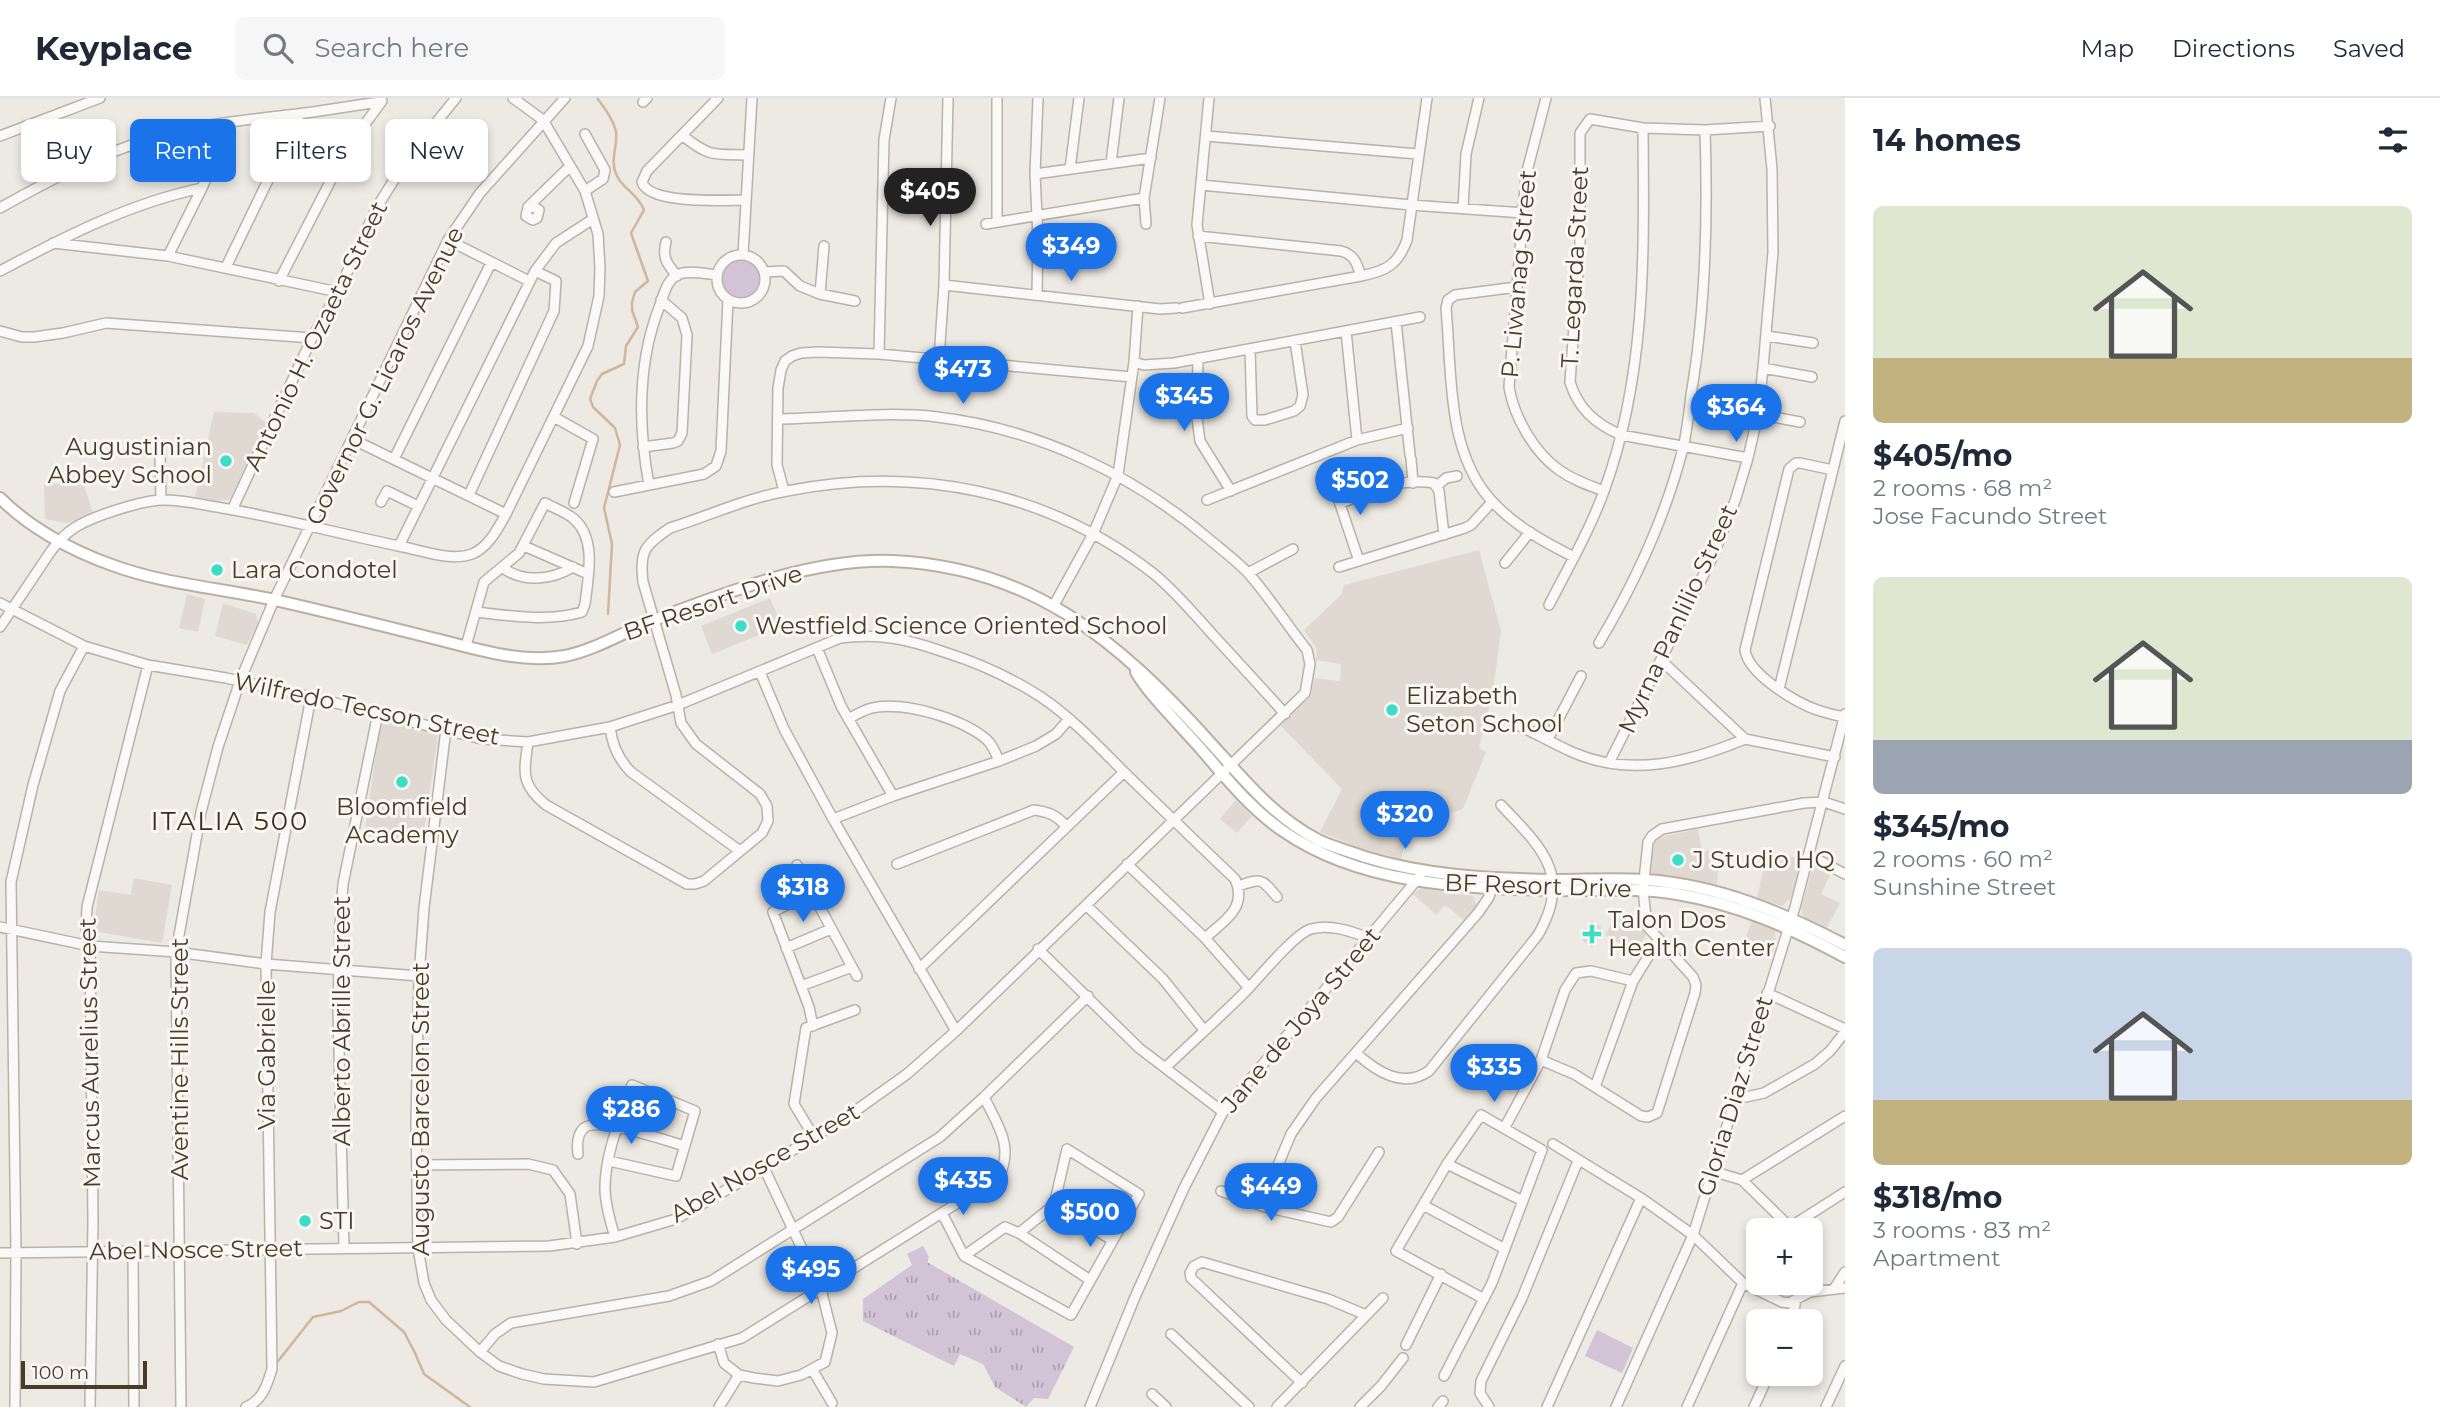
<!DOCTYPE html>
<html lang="en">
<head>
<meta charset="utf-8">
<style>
	body { margin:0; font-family:Montserrat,sans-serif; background:#f6f6f7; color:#1f2937; height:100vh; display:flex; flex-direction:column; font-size:26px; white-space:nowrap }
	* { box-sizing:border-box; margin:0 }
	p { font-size:23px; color:#747a83 }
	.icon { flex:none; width:38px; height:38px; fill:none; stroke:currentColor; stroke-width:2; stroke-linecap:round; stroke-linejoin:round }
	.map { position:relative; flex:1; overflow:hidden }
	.panel { display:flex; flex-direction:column; background:#fff; width:595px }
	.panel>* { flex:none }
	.top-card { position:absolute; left:21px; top:21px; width:665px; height:63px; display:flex; gap:14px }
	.fabs { position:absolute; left:1746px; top:1120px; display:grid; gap:14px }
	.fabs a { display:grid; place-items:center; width:77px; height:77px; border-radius:10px; background:#fff; box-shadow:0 4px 10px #0003; font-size:35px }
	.scale { position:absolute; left:21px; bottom:18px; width:126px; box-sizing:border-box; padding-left:7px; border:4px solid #473c29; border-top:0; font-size:19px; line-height:24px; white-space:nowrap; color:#473c29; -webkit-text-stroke:5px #f9f7f3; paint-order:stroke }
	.price { position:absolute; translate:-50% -60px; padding:0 16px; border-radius:24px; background:#1a73e8; color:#fff; font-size:23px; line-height:46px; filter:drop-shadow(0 2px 4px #0008) }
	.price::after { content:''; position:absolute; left:50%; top:42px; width:21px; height:16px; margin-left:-10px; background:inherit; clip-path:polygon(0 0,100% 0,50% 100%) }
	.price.active { background:#222; color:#fff }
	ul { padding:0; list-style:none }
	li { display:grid; align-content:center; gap:14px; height:371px; padding:0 28px }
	li span { display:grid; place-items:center; height:217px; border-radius:10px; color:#555 }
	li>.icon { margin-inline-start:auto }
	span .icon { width:126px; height:126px; fill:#fffc; stroke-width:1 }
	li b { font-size:30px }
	h2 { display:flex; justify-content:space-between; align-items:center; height:84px; padding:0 28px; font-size:30px }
	.tag { padding:0 24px; border-radius:10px; background:#fff; box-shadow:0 4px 10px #0003; font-size:24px; line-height:63px }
	.tag.active { background:#1a73e8; color:#fff }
	header { display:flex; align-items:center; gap:42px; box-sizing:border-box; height:98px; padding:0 35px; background:#fff; border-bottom:2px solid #e0e1e3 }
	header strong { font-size:33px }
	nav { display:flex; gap:38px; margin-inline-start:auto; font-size:24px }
	.search { width:490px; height:63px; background:#f6f6f7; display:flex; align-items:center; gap:18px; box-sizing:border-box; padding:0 24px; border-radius:10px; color:#747a83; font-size:26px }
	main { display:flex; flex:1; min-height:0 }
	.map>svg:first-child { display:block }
</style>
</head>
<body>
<header>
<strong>Keyplace</strong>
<div class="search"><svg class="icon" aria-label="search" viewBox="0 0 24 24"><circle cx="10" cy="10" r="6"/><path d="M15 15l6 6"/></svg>Search here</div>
<nav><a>Map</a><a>Directions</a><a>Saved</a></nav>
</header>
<main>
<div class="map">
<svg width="1845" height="1309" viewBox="0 0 1845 1309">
	<defs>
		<pattern id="grass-tufts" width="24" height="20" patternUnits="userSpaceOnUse" patternTransform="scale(1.75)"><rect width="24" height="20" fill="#d2c3d7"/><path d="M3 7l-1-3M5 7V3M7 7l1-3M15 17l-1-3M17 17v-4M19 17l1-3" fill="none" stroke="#aca0ae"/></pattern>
	</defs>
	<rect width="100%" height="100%" fill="#ede9e3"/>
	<path fill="#dfd9d1" d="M214 314 254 315 267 326 230 401 214 404 195 399Z
		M83 384 94 418 66 425 45 421 44 387Z
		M1479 452 1501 533 1493 593 1479 650 1486 654 1463 711 1440 718 1432 731 1410 726 1401 761 1357 749 1320 734 1342 691 1280 627 1311 598 1314 580 1340 583 1341 566 1316 562 1317 551 1304 532 1341 497 1344 487Z
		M187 496 205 501 198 534 179 530Z
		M770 500 782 528 712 556 701 528Z
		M223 505 256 516 258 525 247 547 215 538Z
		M381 622 439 631 422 746 364 737Z
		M1236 702 1252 718 1237 735 1220 721Z
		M1698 731 1702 753H1719L1717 787 1649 776 1651 750 1657 740Z
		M1767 755 1802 760 1791 800 1782 808 1757 800Z
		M1815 766 1832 773 1821 796 1840 805 1825 833 1809 824 1803 817 1801 810 1813 768Z
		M134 780 172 787 162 845 93 833 99 792 131 797Z
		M1421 790 1473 798 1477 807 1464 822 1445 807 1436 817 1413 796Z
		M1618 816 1647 835 1635 855 1605 837Z
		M1753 820 1775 833 1776 844 1773 855 1744 844Z
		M1592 822 1605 833 1592 850 1579 839Z"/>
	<path fill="url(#grass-tufts)" d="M923 1148 929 1159 927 1164 1074 1249 1048 1301 1034 1300 1026 1309 995 1289 983 1266 960 1256 954 1268 863 1223V1201L912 1167 907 1156Z"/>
	<path fill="#d2c3d7" d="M721 182a20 20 0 1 1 40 0a20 20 0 1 1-40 0Z
		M1597 1232 1633 1250 1622 1275 1585 1258Z"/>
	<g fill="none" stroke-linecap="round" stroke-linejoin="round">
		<path stroke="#d0b69b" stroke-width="2.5" d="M597 0C604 9 614 23 616 34 618 49 609 63 617 78 623 91 638 96 644 112L631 135 648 183 635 194 632 204V212L638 229 626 248 624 266 602 276 597 283 590 301 593 309 615 330 620 347 604 410 612 446 608 516
			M275 1267 313 1219 341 1213 359 1204H369L404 1234 415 1255 424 1276 470 1309"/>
		<g stroke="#b8b2a7" stroke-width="12">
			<path id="minor" d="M718 0 647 73 642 84C649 107 725 102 746 102
				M997 0V124
				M1209 0 1197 127 1210 206
				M1546 0 1526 77 1509 289C1514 319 1534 354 1559 372 1573 382 1588 387 1604 393
				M643 4 647 0
				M682 37C710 60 714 56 749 57
				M0 38 100 0
				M1206 38 1418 56
				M417 48 435 60
				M1111 65 1119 0
				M1070 71 1079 0
				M1035 76 1151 60
				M1201 87 1411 107 1524 115
				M585 93 603 81 605 72 585 36
				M532 108 539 112 537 120 533 122 526 118 528 109 570 68
				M0 110C48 83 97 57 150 41 198 26 247 22 297 16 325 13 353 7 381 4
				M1463 111 1466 56 1479 0
				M986 126 1144 100
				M1146 126 1144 100 1160 0
				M1198 138 1341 153C1355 157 1357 166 1361 178
				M448 142 529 183
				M666 144C662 160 667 166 677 178
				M53 145 168 158 338 194
				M717 181a24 24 0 1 1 48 0a24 24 0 1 1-48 0Z
				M743 157 752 0
				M168 158 202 90 231 24
				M226 169 300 16
				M0 173C64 139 130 105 202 90
				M764 174 784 173 800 188 820 196 855 203
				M279 183 348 49 382 3
				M944 187 1160 211 1176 210
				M1517 189 1455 197 1448 202 1446 210C1452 273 1446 351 1490 401 1513 427 1544 444 1574 459
				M820 196 824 148
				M1037 197 1038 140 1035 76 1038 0
				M1182 210 1361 178C1386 173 1398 167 1407 142L1427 0
				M1396 224 1410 357
				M0 233 22 239H34L63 235 106 225 312 240
				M1346 233 1357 342
				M1767 238 1813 245
				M1250 251 1252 318 1255 322H1265L1294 313 1300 308 1303 297 1295 243
				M879 256 884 42 891 0
				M1198 260 1197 320 1200 343 1231 393
				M939 261 944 187 948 0
				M1134 264 1144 267 1174 265 1420 219
				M1763 270 1812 279
				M1758 316 1800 324
				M554 319 593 341 574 405
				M352 341 506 416
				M643 349 673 345 678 343 682 335 687 237 682 220 661 202
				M160 359 161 402
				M1748 360 1621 337C1596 326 1578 311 1570 284L1580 145V35L1590 21 1643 30 1705 32 1770 28
				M394 361 491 165
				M1411 361 1413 385
				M1833 372 1800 365H1796L1789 371 1745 552C1748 576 1795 604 1817 612 1826 615 1835 617 1844 619
				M1333 385 1359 463
				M649 387C638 327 637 265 660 207 664 196 667 181 679 176 690 172 706 176 717 177
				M1437 388 1446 380 1457 378
				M784 393 777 367 778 290 781 272 785 263 792 258 801 255 818 254 879 256 1132 279
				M614 394 704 376 716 368 721 353 728 202
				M469 397 554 213 556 183 535 173
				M1207 402 1357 342 1408 330
				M381 404 387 393 418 408
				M1340 406C1369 392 1401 380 1434 385L1439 393 1444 437
				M232 412 312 240 338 194 377 109 409 58 456 0
				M399 448 535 173 556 145 593 121
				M524 448 588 476
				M1505 465 1530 434
				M1339 469 1465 430 1471 427 1492 404
				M503 470C524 485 552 482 573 469
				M1248 475 1293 451
				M0 505 84 548 148 567 226 580 311 599 482 641 528 644 610 629 678 607 840 540C880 535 907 541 944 554 979 565 1010 579 1041 599 1071 619 1098 648 1124 674 1161 710 1198 746 1235 781 1248 810 1224 823 1205 840
				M1054 507 1093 436 1118 377 1134 264 1138 208
				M1549 507C1568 470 1590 432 1604 393 1647 276 1644 152 1643 30
				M0 529 51 453C58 444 65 436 74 430 93 418 142 402 164 402 184 402 203 407 222 410 282 420 340 436 399 448 421 452 451 464 472 456 489 449 498 430 506 416L588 248 599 198 600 170 598 136 585 93 543 22 513 0
				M1599 545C1634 486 1666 417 1683 350 1687 333 1689 315 1691 297 1706 209 1708 121 1705 32
				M466 548 484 484 519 455 545 405C554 410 566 414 574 421 597 441 588 480 585 506L582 514C548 524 511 518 476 514
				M817 550 841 608 893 698
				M1662 563 1745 641
				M760 574 784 631 833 721 956 933
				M1779 591 1845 323
				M848 621C855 617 864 612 872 610 901 602 969 622 989 644 994 650 996 656 999 663
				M1514 625C1533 634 1552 645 1572 654 1631 680 1689 664 1745 641
				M610 629C612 647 619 662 631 674L740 753
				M446 631 424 810 419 878 416 1025 418 1150 424 1185 431 1202 446 1222 480 1254 499 1268 522 1276 544 1281 594 1284 742 1240 999 1079C1014 1048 998 1028 984 999
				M1548 641 1581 578
				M1745 641 1835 659
				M528 644C524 674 520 686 546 707L687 786H695L704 783 762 735 768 723 767 708 760 696 696 646 681 625 676 597 643 484C639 453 645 447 670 430 708 418 747 400 787 393 917 367 1048 393 1154 476 1176 494 1194 516 1213 537 1237 563 1261 589 1285 616
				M1609 665 1713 458 1735 403 1748 360 1758 316 1763 270 1773 154 1772 71 1765 0
				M833 721 893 698 999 663 1036 648 1056 636 1069 621
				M1809 757 1845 776
				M897 766 1034 712C1049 714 1056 717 1066 728
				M1127 766 1205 840 1249 890
				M797 767 857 878
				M1238 788C1262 780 1261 780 1277 799
				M812 794 773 814 809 909 813 928
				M1086 807 1163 881 1204 932
				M0 829 90 848 176 854 266 866 419 878
				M786 850 831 831
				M1038 851 1139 950 1223 1014
				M919 871 1124 674
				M801 888 852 869
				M1767 895 1845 931
				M1356 955C1377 974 1403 991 1429 973L1538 837C1573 777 1541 749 1501 707
				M1541 962 1574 976 1641 1018 1648 1019 1657 1015 1695 895 1696 887 1693 879 1647 828 1643 792 1648 744 1652 738 1662 731 1804 705 1824 704 1845 711
				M1166 969C1192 944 1219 920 1245 894 1259 880 1294 836 1311 831 1331 826 1350 833 1369 840
				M1595 989 1633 883 1658 843
				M1734 998 1746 999 1764 995 1815 966 1830 953 1845 934
				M1505 1029 1541 962 1565 892 1576 875 1591 873 1633 883
				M814 1039 794 1006 806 930 855 912
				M1553 1046 1641 1100 1693 1137 1743 1185 1782 1204 1789 1205 1810 1194 1845 1190
				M578 1056C577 1048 577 1036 584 1030 597 1018 667 1043 685 1048
				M609 1063 676 1078 695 1013 632 987C621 1019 605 1055 605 1090 605 1106 610 1123 615 1139
				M1447 1066 1523 1103
				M418 1067 528 1066 553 1072 570 1096 577 1146
				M1712 1073 1742 1082 1793 1132
				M1742 1082 1845 1018
				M1221 1093 1265 1109 1331 1124 1338 1119 1379 1054
				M1054 1107 1112 1142
				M1423 1107 1505 1151
				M1265 1109 1278 1067 1291 1036 1316 1000 1478 815 1489 799 1493 786
				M942 1115 964 1158 1071 1217 1139 1096 1067 1051 1054 1107 1019 1135
				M1790 1129 1845 1094
				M344 1150 338 913 340 827 343 786 378 615
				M133 1152 134 1309
				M0 1155 549 1148 615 1139 676 1121 764 1070 851 1016 907 976 956 933 1305 595 1310 566 1307 552C1287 527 1270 500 1249 476 1237 463 1222 452 1209 441 1132 376 1038 331 937 319 888 313 828 320 778 321
				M964 1158 1005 1129 1019 1135 1090 1182
				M1834 1191 1845 1174
				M1792 1223 1796 1202
				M1171 1236 1249 1309
				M718 1246 724 1265 739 1277 754 1280 778 1283 801 1277 825 1264 832 1235 821 1191 764 1070
				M1406 1247 1441 1176
				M480 1254 495 1236 511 1225 669 1198 711 1183 940 1039 984 999 1088 898
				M812 1271 832 1305
				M1444 1278 1492 1185 1542 1052 1481 1017 1447 1066 1396 1153 1484 1201
				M1302 1285 1191 1180 1190 1175 1194 1168 1202 1164 1328 1201 1366 1217
				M1152 1296 1166 1309
				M15 1309 16 1155 11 784 33 687 60 593 84 548
				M90 1309 93 1123 90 848 86 830 87 809 148 567
				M181 1309 176 854 201 714 218 649 240 583 274 502 448 142 480 95 565 0
				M246 1309C263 1302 267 1287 272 1271L266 866 270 814 311 599
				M719 1309 739 1277
				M1090 1309 1135 1199 1184 1090 1223 1014 1420 778
				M1277 1309 1383 1200
				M1360 1309 1381 1288 1403 1260
				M1438 1309 1443 1303
				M1489 1309 1480 1295 1481 1283 1522 1200 1578 1063
				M1547 1309 1641 1100
				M1616 1309 1693 1137 1795 809 1845 616
				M1687 1309 1743 1185
				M1754 1309 1769 1276
				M1826 1309 1845 1268"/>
		</g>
		<g stroke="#bab0a1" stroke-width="14">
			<path id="major" d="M0 400C30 430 72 453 112 467 166 487 223 490 279 503 332 515 384 528 436 541 477 551 522 566 565 558 598 551 627 532 659 520 730 493 815 460 892 463 1032 469 1117 542 1207 641 1241 678 1272 718 1318 742 1332 749 1349 753 1365 759 1426 778 1491 781 1555 782 1585 782 1616 780 1646 782 1718 787 1782 814 1845 847
				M1136 574C1149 597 1182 629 1201 651 1226 680 1251 711 1283 733 1359 786 1461 790 1550 792 1592 793 1635 789 1677 796 1738 806 1791 830 1845 859"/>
		</g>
		<use href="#minor" stroke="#faf9f7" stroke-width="9"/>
		<use href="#major" stroke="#fff" stroke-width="10"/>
	</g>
	<g fill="#3ddcc5" stroke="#f9f7f3" stroke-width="2.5">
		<circle cx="226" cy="363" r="7"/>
		<circle cx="217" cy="472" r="7"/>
		<circle cx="741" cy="528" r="7"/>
		<circle cx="1392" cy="612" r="7"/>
		<circle cx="402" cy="684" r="7"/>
		<circle cx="1678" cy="762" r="7"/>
		<path d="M1588.5 825.5h7v7h7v7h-7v7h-7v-7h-7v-7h7z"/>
		<circle cx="305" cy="1123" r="7"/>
	</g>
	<g text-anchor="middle" stroke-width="6" stroke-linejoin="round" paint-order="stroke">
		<g font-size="24" fill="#473c29" stroke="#f9f7f3">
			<text transform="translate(1575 169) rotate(-87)" y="8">T. Legarda Street</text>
			<text transform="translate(1519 176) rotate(-85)" y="8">P. Liwanag Street</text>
			<text transform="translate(316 238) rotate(-64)" y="8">Antonio H. Ozaeta Street</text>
			<text transform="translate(385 278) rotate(-64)" y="8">Governor G. Licaros Avenue</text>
			<text transform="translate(713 505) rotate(-19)" y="8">BF Resort Drive</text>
			<text transform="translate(1678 521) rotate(-65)" y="8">Myrna Panlilio Street</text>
			<text transform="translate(367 611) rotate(12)" y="8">Wilfredo Tecson Street</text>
			<text transform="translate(1538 788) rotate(2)" y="8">BF Resort Drive</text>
			<text transform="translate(1301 922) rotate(-50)" y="8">Jane de Joya Street</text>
			<text transform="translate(342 923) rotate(-90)" y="8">Alberto Abrille Street</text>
			<text transform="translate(90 955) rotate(-91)" y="8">Marcus Aurelius Street</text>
			<text transform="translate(267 957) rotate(-90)" y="8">Via Gabrielle</text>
			<text transform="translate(180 961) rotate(-90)" y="8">Aventine Hills Street</text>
			<text transform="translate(1735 998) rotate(-73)" y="8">Gloria Diaz Street</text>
			<text transform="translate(421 1011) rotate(-90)" y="8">Augusto Barcelon Street</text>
			<text transform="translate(765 1065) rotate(-30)" y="8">Abel Nosce Street</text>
			<text transform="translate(196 1152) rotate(-1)" y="8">Abel Nosce Street</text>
		</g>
		<g font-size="24" fill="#473c29" stroke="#f9f7f3" text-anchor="start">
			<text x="212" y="357" text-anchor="end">Augustinian<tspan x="212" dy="28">Abbey School</tspan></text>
			<text x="231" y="480">Lara Condotel</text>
			<text x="755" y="536">Westfield Science Oriented School</text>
			<text x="1406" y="606">Elizabeth<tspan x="1406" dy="28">Seton School</tspan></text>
			<text x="402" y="717" text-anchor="middle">Bloomfield<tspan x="402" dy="28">Academy</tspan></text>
			<text x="1692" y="770">J Studio HQ</text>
			<text x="1608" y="830">Talon Dos<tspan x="1608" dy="28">Health Center</tspan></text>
			<text x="319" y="1131">STI</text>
		</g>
		<g font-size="26" letter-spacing="2" fill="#382e1b" stroke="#f9f7f3">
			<text x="230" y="732">ITALIA 500</text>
		</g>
	</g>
</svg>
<div class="fabs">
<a>+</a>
<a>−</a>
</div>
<div class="scale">100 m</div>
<b class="price active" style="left:930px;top:130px">$405</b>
<b class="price" style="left:1071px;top:185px">$349</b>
<b class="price" style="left:963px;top:308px">$473</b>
<b class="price" style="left:1184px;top:335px">$345</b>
<b class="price" style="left:1736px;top:346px">$364</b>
<b class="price" style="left:1360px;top:419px">$502</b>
<b class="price" style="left:1405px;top:753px">$320</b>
<b class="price" style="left:803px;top:826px">$318</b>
<b class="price" style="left:1494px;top:1006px">$335</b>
<b class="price" style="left:631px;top:1048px">$286</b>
<b class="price" style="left:963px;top:1119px">$435</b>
<b class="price" style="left:1271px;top:1125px">$449</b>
<b class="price" style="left:1090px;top:1151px">$500</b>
<b class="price" style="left:811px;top:1208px">$495</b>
<div class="top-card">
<a class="tag">Buy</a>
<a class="tag active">Rent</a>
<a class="tag">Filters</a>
<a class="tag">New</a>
</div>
</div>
<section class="panel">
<h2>14 homes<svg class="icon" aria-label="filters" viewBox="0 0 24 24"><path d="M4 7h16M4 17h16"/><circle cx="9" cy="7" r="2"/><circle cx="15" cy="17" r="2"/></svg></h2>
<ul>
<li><span style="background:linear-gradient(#dfe7d0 70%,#c2b280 0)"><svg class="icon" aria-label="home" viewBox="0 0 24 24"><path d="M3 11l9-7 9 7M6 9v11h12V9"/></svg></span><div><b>$405/mo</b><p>2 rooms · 68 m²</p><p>Jose Facundo Street</p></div></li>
<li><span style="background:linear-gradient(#dfe7d0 75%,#9aa5b1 0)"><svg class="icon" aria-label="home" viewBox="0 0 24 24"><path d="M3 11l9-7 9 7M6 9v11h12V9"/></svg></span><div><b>$345/mo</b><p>2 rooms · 60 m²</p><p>Sunshine Street</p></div></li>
<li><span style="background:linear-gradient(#c9d6e8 70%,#c2b280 0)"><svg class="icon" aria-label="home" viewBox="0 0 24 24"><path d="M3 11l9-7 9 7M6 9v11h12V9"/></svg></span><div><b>$318/mo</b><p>3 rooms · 83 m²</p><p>Apartment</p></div></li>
</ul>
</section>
</main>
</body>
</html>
